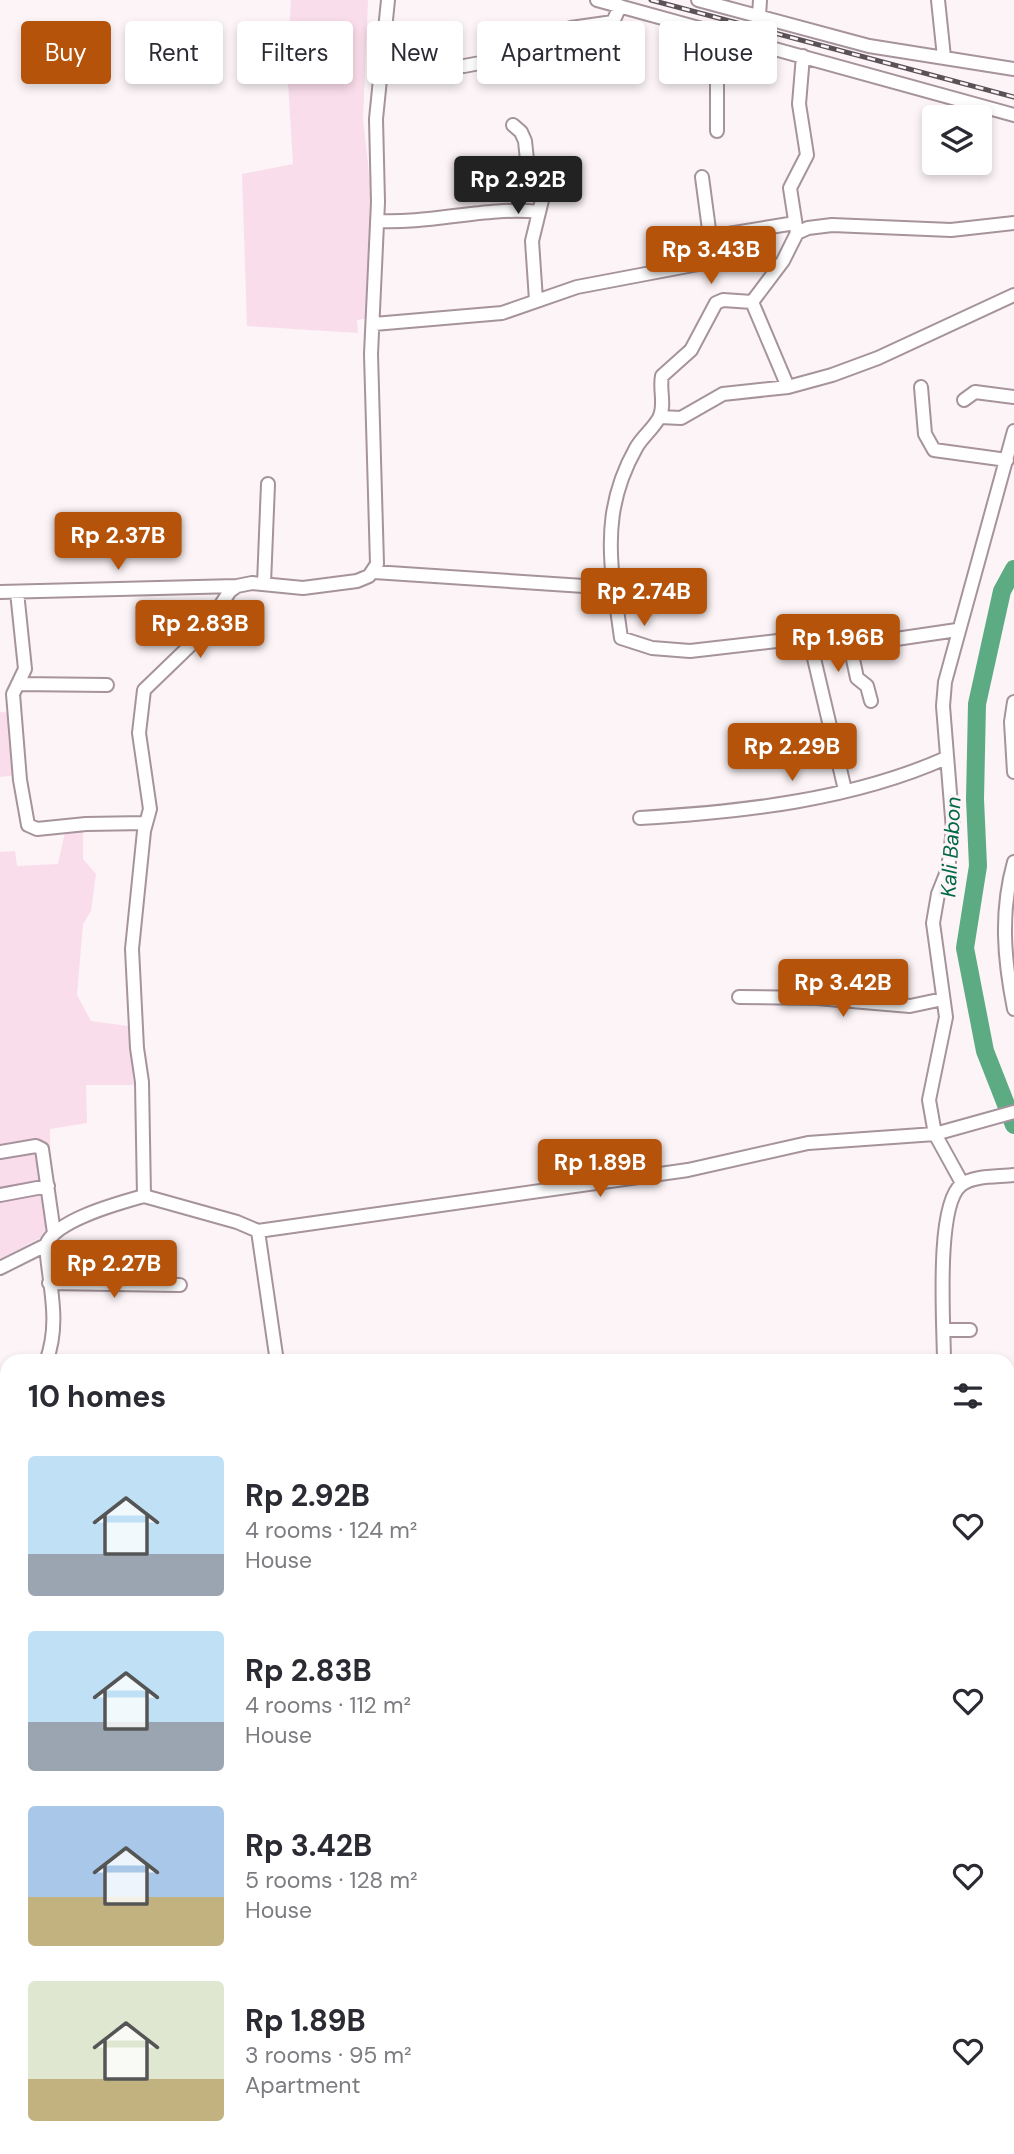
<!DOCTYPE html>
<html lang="en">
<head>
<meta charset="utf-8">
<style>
	body { margin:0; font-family:"DM Sans",sans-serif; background:#f7f7f7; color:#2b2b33; height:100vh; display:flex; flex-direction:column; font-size:26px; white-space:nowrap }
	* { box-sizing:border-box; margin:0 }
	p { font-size:23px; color:#7c7c81 }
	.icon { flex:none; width:38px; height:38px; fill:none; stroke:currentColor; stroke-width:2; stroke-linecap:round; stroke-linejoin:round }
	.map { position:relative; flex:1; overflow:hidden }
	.panel { position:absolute; left:0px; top:1354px; width:1015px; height:800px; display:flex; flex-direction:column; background:#fff; border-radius:21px 21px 0 0; box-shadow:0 4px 10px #0003 }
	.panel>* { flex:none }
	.hud { position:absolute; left:21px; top:21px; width:973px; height:63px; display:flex; gap:14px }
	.tools { position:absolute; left:922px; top:105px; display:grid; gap:14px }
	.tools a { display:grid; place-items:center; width:70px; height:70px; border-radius:7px; background:#fff; box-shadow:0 4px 10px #0003; font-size:35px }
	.price { position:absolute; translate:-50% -60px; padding:0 16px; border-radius:7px; background:#b45309; color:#fff; font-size:23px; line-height:46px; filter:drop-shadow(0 2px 4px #0008) }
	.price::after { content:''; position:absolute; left:50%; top:42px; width:21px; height:16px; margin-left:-10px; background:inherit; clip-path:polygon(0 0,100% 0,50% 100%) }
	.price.active { background:#222; color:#fff }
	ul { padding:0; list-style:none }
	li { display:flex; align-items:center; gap:21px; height:175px; padding:0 28px }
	li span { display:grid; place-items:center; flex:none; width:196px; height:140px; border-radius:7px; color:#555 }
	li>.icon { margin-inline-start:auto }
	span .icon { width:84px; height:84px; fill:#fffc; stroke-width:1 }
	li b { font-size:30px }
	h2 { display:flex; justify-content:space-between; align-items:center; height:84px; padding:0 28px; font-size:30px }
	.chip { padding:0 24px; border-radius:7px; background:#fff; box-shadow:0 4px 10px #0003; font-size:24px; line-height:63px }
	.chip.active { background:#b45309; color:#fff }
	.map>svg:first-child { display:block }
</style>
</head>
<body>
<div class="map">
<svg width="1014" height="2154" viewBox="0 0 1014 2154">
	<rect width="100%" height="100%" fill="#fcf4f7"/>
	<path fill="#faddea" d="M291 0H368L363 118 371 191 369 318 357 320 358 333 247 326 242 174 293 164 287 66Z
		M0 712 14 713 16 775 0 777Z
		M65 832H83V859L96 874 91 911 83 924 77 995 91 1021 128 1026 134 1085H86L87 1123 50 1129 51 1232 0 1259V852L15 851 17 866 58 864Z"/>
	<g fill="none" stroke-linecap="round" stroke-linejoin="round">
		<path stroke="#5cab83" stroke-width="18" d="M1014 569 1002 591 977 704 975 799 978 866 965 948 985 1051 1014 1125"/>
		<g stroke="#a6939c" stroke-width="16">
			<path id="minor" d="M597 0 1014 115
				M698 0 869 46 1014 69
				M938 0 944 57
				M759 16 760 0
				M381 65 464 66 480 63 571 28 613 22 620 6
				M513 125 521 132 525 141 527 160 542 200 532 241 536 300
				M717 131V32
				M377 221C431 224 487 206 539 212
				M797 233 790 188 807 155 799 104 803 56
				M710 237 795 223
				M752 302 788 387
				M374 324 502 313 577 287 709 262 712 252 702 177
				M921 387 925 434 934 450 1007 460
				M964 400 975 392 1014 397
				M660 417 681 418 723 394 788 387 832 375 878 358 1014 295
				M374 572 614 588 621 638 652 648 690 651 820 636 896 639 957 630
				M264 584 268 484
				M614 588C607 537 610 494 636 448 642 437 653 429 659 418 666 405 659 390 662 376L691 350 716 303 723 300 752 302 783 261 797 233 808 228 832 225 951 230 1014 223
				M0 592 237 586
				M17 592 25 669 13 694 20 780 28 825 37 829 86 824 145 823
				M848 636 857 678 867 686 871 701
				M809 637 845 790
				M18 684 107 685
				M1014 702 1011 722 1014 772
				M640 818C742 812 852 800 946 758
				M1014 862C1000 912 1004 959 1014 1009
				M739 997 817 998 910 1006 943 999
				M0 1152 36 1146 42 1149 54 1233
				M962 1183 935 1134 1014 1112
				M0 1195 48 1186
				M258 1231 688 1170 808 1143 935 1134 929 1100 946 1017 933 923 938 894 948 869 953 830 943 706 945 682 1014 431
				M0 1268 46 1245
				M49 1283 180 1285
				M944 1330H970
				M46 1362C61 1322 49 1286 46 1245 55 1220 119 1203 144 1196
				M277 1362 258 1231 237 1222 144 1196 142 1082 137 1048 132 949 144 831 150 809 139 733 144 690 200 636 230 591 237 586 252 583 303 588 357 581 369 576 377 564 371 354 378 202 376 119 388 0
				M944 1362C944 1327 935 1206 961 1185 973 1175 999 1177 1014 1175
				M0 1393 7 1394
				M1008 1421 1014 1419
				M0 1491 7 1490
				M0 1544 7 1545
				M1008 1567 1014 1565
				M1008 1601 1014 1615
				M0 1800 7 1799
				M1008 1864 1014 1865
				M1008 1929 1014 1904
				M1008 1970 1014 1986
				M434 2147 435 2154
				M878 2147 881 2154
				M0 2148 23 2150 66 2147
				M228 2154V2147
				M591 2154 594 2147
				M959 2154 990 2149 1014 2150"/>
		</g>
		<use href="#minor" stroke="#fff" stroke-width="12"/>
		<g stroke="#5a5256" stroke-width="5">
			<path id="rail" d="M651 0 1014 97"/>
		</g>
		<use href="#rail" stroke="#fcf4f7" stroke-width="2.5" stroke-dasharray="8" stroke-linecap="butt"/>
	</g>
	<g text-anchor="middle" stroke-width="6" stroke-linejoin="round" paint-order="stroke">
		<g font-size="21" font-style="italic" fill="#016943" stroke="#fcf4f7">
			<text transform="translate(951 847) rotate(-87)" y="7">Kali Babon</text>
		</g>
	</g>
</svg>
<div class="tools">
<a><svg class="icon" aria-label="layers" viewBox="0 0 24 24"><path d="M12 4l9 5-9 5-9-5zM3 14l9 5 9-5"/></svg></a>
</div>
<b class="price active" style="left:518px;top:216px">Rp 2.92B</b>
<b class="price" style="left:711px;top:286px">Rp 3.43B</b>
<b class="price" style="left:118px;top:572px">Rp 2.37B</b>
<b class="price" style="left:644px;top:628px">Rp 2.74B</b>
<b class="price" style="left:200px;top:660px">Rp 2.83B</b>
<b class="price" style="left:838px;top:674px">Rp 1.96B</b>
<b class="price" style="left:792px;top:783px">Rp 2.29B</b>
<b class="price" style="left:843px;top:1019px">Rp 3.42B</b>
<b class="price" style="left:600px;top:1199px">Rp 1.89B</b>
<b class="price" style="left:114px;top:1300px">Rp 2.27B</b>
<div class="hud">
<a class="chip active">Buy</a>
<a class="chip">Rent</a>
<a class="chip">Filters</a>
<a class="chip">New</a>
<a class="chip">Apartment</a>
<a class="chip">House</a>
</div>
<section class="panel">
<h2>10 homes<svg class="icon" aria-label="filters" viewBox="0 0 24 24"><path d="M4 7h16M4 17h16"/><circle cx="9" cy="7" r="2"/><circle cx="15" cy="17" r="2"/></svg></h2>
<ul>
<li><span style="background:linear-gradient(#bfe0f5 70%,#9aa5b1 0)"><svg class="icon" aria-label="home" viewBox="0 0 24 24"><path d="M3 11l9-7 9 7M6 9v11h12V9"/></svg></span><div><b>Rp 2.92B</b><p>4 rooms · 124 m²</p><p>House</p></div><svg class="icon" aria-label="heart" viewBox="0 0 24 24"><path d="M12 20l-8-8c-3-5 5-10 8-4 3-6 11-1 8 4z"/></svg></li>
<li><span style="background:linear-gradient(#bfe0f5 65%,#9aa5b1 0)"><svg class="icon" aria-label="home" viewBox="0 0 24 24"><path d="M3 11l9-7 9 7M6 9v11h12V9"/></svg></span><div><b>Rp 2.83B</b><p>4 rooms · 112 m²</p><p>House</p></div><svg class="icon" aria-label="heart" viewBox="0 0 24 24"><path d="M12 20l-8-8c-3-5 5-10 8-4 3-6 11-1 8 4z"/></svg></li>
<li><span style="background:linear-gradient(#a9c7e8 65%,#c2b280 0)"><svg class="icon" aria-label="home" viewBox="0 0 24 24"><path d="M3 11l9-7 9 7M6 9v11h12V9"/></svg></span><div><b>Rp 3.42B</b><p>5 rooms · 128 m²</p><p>House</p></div><svg class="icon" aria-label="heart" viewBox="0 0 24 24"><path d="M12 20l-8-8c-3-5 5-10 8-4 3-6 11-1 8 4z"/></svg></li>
<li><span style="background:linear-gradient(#dfe7d0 70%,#c2b280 0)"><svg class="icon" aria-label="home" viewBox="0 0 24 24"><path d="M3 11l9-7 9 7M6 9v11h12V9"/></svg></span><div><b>Rp 1.89B</b><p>3 rooms · 95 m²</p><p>Apartment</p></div><svg class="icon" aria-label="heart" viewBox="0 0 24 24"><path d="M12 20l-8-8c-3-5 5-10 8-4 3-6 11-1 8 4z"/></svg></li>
</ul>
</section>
</div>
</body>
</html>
